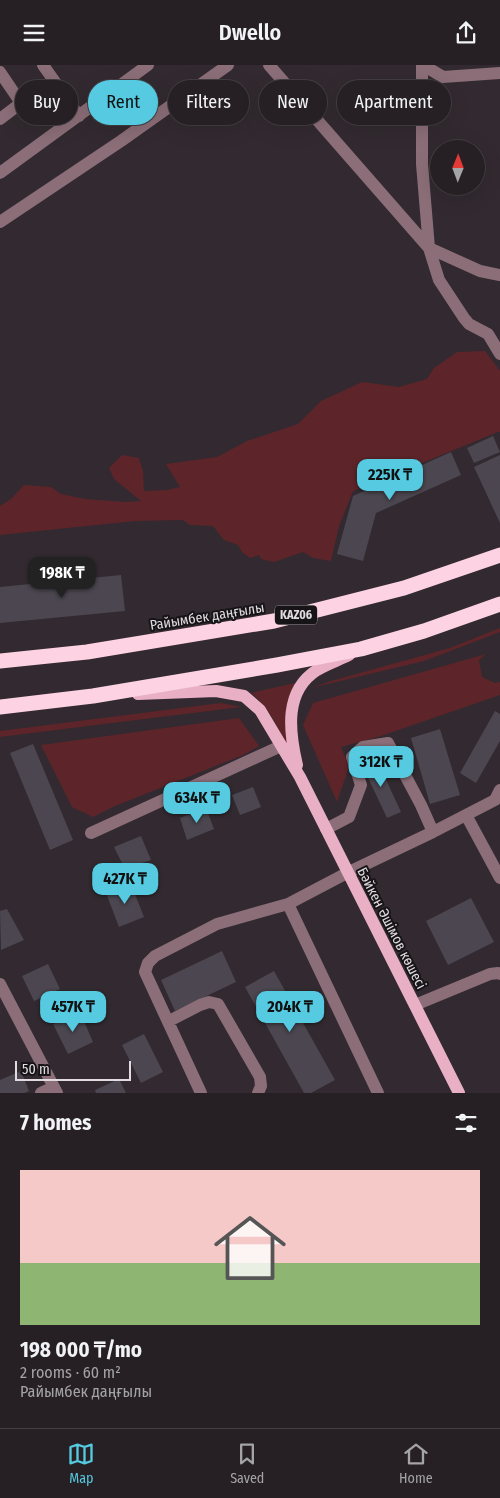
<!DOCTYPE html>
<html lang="en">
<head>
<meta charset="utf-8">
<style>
	body { margin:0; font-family:"Fira Sans Condensed",sans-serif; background:#322d31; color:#f1f3f6; height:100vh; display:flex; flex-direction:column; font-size:19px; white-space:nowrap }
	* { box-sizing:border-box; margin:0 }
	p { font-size:16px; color:#a4a3a6 }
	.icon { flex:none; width:28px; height:28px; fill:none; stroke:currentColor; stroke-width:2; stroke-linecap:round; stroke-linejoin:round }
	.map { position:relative; height:1028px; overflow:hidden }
	.side { display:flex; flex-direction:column; background:#262024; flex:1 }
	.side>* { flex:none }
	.banner { position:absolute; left:15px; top:15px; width:470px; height:45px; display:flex; gap:10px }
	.needle { width:32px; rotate:1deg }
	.tools { position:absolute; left:430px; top:75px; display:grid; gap:10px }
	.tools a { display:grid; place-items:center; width:55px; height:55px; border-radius:50%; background:#262024; box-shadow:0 5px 20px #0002,0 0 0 1px #423e41; font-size:25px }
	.scale { position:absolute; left:15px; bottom:12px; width:116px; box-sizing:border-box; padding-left:5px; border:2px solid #e1dce1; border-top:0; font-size:14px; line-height:18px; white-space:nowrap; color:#e1dce1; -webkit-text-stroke:4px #171417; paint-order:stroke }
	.price { position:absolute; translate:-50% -42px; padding:0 11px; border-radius:10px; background:#55cae0; color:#111; font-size:16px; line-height:32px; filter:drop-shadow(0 1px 2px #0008) }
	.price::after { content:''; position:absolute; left:50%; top:30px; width:15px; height:11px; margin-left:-8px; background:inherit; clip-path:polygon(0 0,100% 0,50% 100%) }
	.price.current { background:#222; color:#fff }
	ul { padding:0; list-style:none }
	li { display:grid; align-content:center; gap:10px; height:265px; padding:0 20px }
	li+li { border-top:1px solid #423e41 }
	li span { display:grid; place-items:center; height:155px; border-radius:0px; color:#555 }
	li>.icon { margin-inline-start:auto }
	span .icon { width:90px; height:90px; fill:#fffc; stroke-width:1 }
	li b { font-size:21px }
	h2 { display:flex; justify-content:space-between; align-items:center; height:60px; padding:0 20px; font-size:21px }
	.chip { padding:0 18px; border-radius:22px; background:#262024; box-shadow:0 5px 20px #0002,0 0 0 1px #423e41; font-size:18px; line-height:45px }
	.chip.current { background:#55cae0; color:#111 }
	header { display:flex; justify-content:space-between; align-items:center; height:65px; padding:0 20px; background:#262024; font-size:22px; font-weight:600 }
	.dock { display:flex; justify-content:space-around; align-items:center; height:70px; border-top:1px solid #423e41; background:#262024; font-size:14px; color:#a4a3a6 }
	.dock a { display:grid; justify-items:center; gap:2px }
	.dock .current { color:#55cae0 }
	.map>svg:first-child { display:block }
</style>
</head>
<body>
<header><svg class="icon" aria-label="menu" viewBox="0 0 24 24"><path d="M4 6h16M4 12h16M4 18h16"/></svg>Dwello<svg class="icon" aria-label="share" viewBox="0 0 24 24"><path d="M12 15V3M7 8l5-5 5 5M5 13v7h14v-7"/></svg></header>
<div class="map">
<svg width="500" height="1028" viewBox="0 0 500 1028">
	<rect width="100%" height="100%" fill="#322a30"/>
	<path fill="#5d2529" d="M485 286 500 306V367H498L353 426 339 461 331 496 313 493 303 487 274 497 261 494 259 490 250 493 242 487 238 480 224 475 213 461 190 460 183 455 135 456 0 470V441L11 434 24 420 51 422 61 429 85 434 125 437 141 436 114 414 109 403 122 390 139 393 143 406 144 426 167 425 180 422 166 399 217 392 247 376 298 359 321 336 362 317 399 322 427 314 434 303 457 287Z
		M500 563V567L424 596 311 623 331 616 450 583Z
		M486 589 479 595 482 612 495 618 500 617V630L381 671 341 682 349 702 337 737 303 660 313 638Z
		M295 618 288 638 290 688C280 667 270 642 251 628Z
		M221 638 241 642 0 672V666Z
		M239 653 259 681 243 690 115 741 93 752 72 742 41 680Z"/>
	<path fill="#4b464f" d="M493 371 500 387 474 398 467 383Z
		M451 387 461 410 376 448 363 496 337 489 353 431Z
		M500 390V458L474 402Z
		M121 510 125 546 0 558V522Z
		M495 646 500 649V676L476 718 460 708Z
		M440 664 460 730 430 739 411 673Z
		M33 679 73 775 50 785 10 688Z
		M376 693 401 747 387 753 362 700Z
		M253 722 261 742 240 750 232 730Z
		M206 743 214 764 187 775 180 753Z
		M141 771 151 795 125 804 114 782Z
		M131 819 144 852 119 862 106 828Z
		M471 833 494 877 448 900 426 856Z
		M7 844 24 875 1 885 0 846Z
		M222 886 236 917 175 946 161 915Z
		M48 899 60 924 34 936 22 911Z
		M274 906 335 1015 311 1028H304L245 922Z
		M80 947 93 977 68 989 53 959Z
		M144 969 163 1007 141 1018 122 980Z
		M21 1006 29 1026 25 1028H0V1015Z
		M119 1014 126 1028H96L95 1025Z"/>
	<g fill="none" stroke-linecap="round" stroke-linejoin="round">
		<path stroke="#8b6e78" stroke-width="12" d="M43 0 79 51
			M269 0 429 183 480 206 500 210
			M422 0V99L429 183 439 215 464 253 469 259 488 269 500 289
			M423 0 443 12 500 8
			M0 7 21 38 0 54
			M0 108 148 0
			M0 157 121 76 228 0
			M466 750 500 813
			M326 764 349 752 361 720 352 692 363 682 388 678 421 740 433 767
			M91 768 281 681
			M288 839 378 1028
			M0 919 57 1028
			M415 940 490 909 498 908 500 909
			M169 956 200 940 209 937 218 939 260 1012 261 1021 258 1028
			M41 1028 54 1022
			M201 1028 145 907 148 898 155 891 217 859 288 839 347 808 433 767 495 735 500 725"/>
		<path stroke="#e9afc5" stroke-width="12" d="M138 629 216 626 244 631 260 645 300 712 459 1028
			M297 700C289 666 284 626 317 605 327 599 339 595 349 590"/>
		<path stroke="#fdd2e2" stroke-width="15" d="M0 596 87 587 274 556 404 523 500 490
			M0 642 93 631 277 600 361 584 424 566 500 539"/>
	</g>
	<g text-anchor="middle" stroke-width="4" stroke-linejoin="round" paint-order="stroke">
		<rect fill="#171417" stroke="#a4a0a4" stroke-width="1" x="275" y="540.5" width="42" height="19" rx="4"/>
		<g font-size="12" font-weight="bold" fill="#e1dce1">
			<text x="296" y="554">KАZ06</text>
		</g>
		<g font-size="14" fill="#e1dce1" stroke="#171417">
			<text transform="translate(207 551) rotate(-9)" y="5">Райымбек даңғылы</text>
			<text transform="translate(392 863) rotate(63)" y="5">Бәйкен Әшімов көшесі</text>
		</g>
	</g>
</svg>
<div class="tools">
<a><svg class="needle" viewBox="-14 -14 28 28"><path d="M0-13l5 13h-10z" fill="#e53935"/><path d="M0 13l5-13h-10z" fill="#a4a3a6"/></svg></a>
</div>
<div class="scale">50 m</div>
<b class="price" style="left:390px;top:436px">225K ₸</b>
<b class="price current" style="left:62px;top:534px">198K ₸</b>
<b class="price" style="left:381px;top:723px">312K ₸</b>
<b class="price" style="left:197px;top:759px">634K ₸</b>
<b class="price" style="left:125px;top:840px">427K ₸</b>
<b class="price" style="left:73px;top:968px">457K ₸</b>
<b class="price" style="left:290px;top:968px">204K ₸</b>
<div class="banner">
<a class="chip">Buy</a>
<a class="chip current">Rent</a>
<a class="chip">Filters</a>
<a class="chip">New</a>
<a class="chip">Apartment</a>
</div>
</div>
<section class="side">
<h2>7 homes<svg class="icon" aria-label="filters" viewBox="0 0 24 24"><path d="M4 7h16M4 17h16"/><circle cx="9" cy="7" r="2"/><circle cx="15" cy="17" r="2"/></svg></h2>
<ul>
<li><span style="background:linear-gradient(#f6c9c9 60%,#8fb573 0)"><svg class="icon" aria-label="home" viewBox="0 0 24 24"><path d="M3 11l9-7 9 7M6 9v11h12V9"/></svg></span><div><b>198 000 ₸/mo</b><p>2 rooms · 60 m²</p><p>Райымбек даңғылы</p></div></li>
</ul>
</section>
<nav class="dock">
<a class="current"><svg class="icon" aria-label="map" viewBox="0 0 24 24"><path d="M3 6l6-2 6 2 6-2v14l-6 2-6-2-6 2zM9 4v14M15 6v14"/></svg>Map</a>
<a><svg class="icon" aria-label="saved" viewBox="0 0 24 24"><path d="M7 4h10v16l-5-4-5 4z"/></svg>Saved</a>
<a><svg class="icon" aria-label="home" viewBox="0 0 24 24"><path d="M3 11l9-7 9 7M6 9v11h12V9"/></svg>Home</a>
</nav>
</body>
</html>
